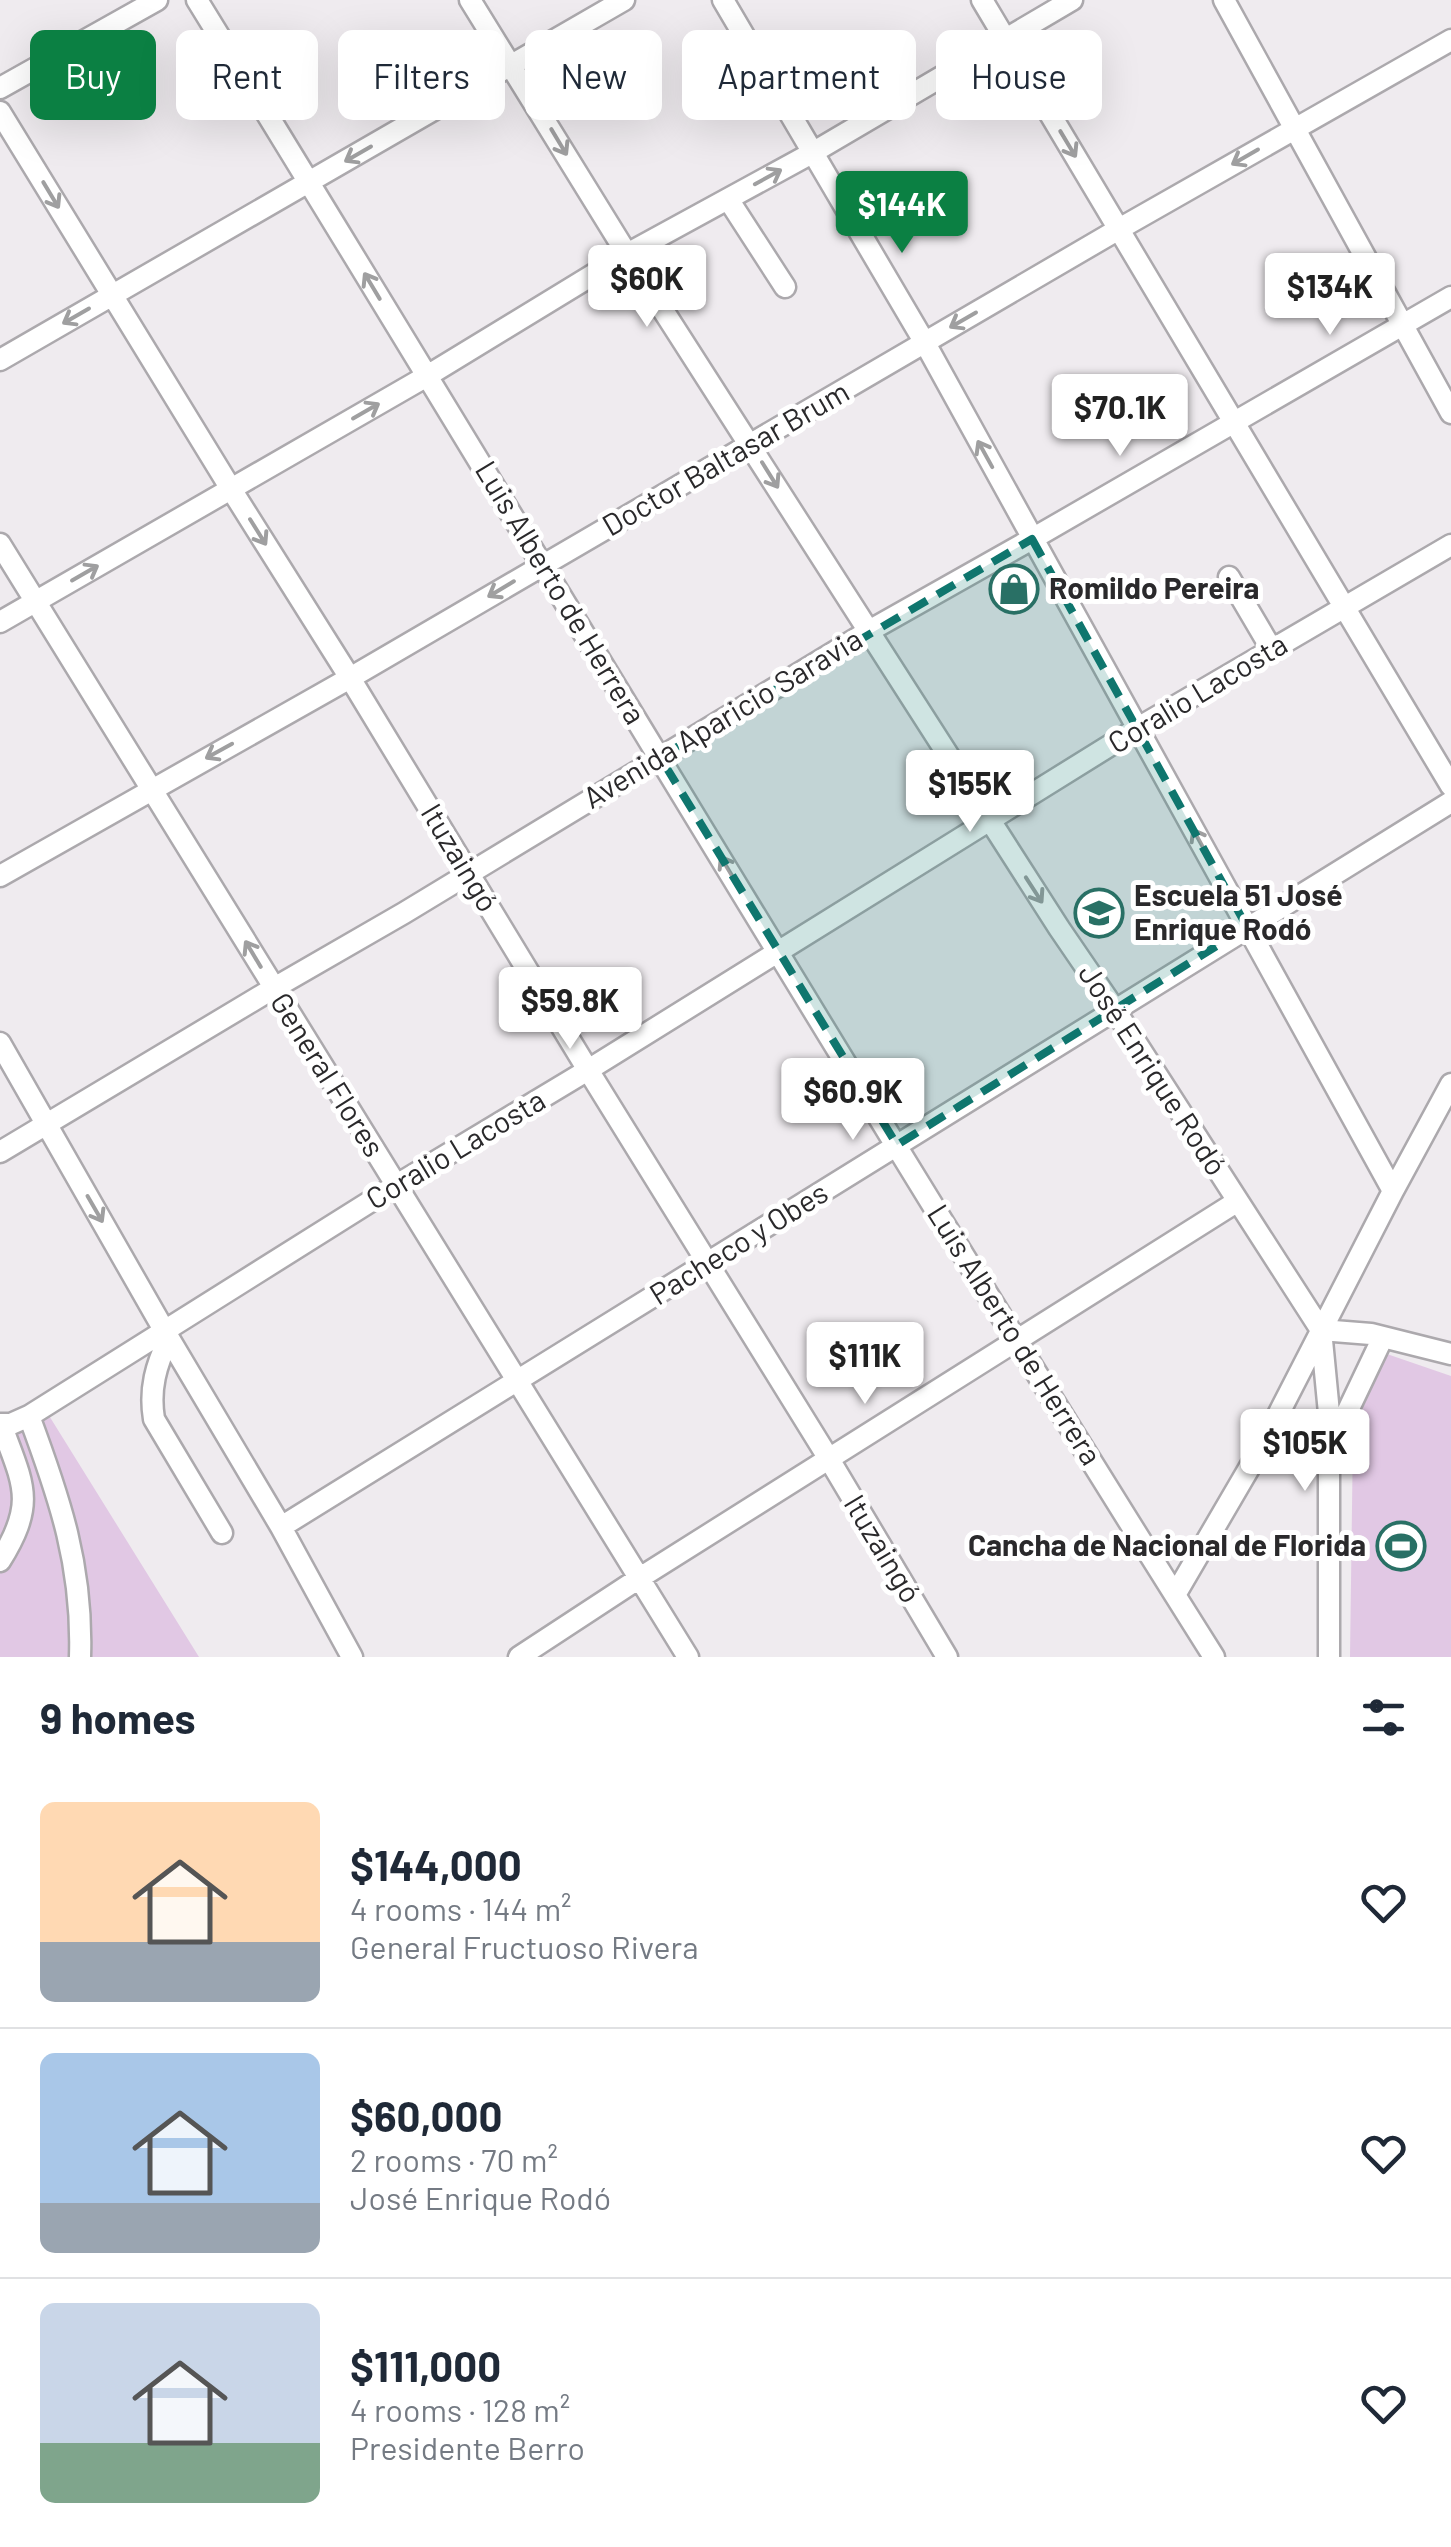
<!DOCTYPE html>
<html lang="en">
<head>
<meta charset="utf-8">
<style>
	body { margin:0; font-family:Barlow,sans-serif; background:#f2f2f3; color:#1f2937; height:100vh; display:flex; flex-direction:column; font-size:38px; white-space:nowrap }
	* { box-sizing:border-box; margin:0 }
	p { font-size:32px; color:#747a83 }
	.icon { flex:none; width:55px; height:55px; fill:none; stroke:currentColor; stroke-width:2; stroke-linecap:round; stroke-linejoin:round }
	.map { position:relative; height:1657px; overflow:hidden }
	.panel { display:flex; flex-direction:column; background:#fff; flex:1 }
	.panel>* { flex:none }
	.hud { position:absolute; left:30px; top:30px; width:1392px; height:90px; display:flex; gap:20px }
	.price { position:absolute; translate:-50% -85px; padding:0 22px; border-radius:10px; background:#fff; color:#222; font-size:32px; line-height:65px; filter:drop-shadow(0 2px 5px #0008) }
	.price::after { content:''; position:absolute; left:50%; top:60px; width:30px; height:22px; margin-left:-15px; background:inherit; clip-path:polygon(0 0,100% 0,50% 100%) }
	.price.on { background:#0b8043; color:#fff }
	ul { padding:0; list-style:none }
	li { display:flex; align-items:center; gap:30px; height:250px; padding:0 40px }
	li+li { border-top:2px solid #e0e1e3 }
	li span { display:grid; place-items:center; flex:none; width:280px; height:200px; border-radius:15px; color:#555 }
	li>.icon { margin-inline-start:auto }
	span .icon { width:120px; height:120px; fill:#fffc; stroke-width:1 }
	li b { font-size:42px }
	h2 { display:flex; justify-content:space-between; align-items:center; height:120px; padding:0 40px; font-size:42px }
	.tag { padding:0 35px; border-radius:15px; background:#fff; box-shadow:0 10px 40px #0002; font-size:35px; line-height:90px }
	.tag.on { background:#0b8043; color:#fff }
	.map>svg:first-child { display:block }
</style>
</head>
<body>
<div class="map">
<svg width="1451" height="1657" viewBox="0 0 1451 1657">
	<rect width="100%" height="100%" fill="#efebef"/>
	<path fill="#e1c8e4" d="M1384 1353 1451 1376V1657H1350L1353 1434Z
		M48 1414 199 1657H0V1437L19 1433Z"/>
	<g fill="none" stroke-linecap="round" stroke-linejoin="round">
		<g stroke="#aca9ad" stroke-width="25">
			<path id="minor" d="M197 0C537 552 868 1109 1214 1657
				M470 0 627 254 1059 928 1115 1010 1321 1330 1329 1413V1657
				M723 0 925 343 1393 1191
				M982 0 1451 786
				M1224 0 1451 413
				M0 88 157 0
				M0 112 231 489 350 678 588 1070 829 1459 947 1657
				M728 199 785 287
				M0 360 624 0
				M0 544 688 1657
				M1229 577 1272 650
				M0 622 427 376 627 254 812 153 1072 0
				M0 876 350 678 1119 229 1451 40
				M0 1043 164 1330 281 1527 352 1657
				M0 1152 274 988 404 913 869 631 1032 539 1451 297
				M1321 1330 1371 1334 1451 1354
				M169 1338C156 1365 149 1389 154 1419L222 1533
				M29 1416 395 1186 588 1070 1138 728 1451 545
				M0 1424H11L29 1416C60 1499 83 1567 80 1657
				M1332 1444 1383 1337
				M281 1527C673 1288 1060 1041 1451 802
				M0 1561C37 1502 23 1484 1 1424
				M1175 1595 1262 1446 1393 1191 1451 1084
				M519 1657 638 1579 1238 1201"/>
		</g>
		<use href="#minor" stroke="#fff" stroke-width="20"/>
	</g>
	<defs><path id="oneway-shaft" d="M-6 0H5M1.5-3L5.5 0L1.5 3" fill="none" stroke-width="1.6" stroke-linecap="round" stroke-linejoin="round" transform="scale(2.5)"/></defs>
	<g stroke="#9f9fa0">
		<use href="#oneway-shaft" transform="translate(559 142) rotate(59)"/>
		<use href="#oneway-shaft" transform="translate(1068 144) rotate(59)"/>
		<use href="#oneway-shaft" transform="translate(358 154) rotate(150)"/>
		<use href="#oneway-shaft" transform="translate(1245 157) rotate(150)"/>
		<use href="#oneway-shaft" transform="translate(768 177) rotate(-29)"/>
		<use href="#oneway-shaft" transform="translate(51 195) rotate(59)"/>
		<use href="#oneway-shaft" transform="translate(372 286) rotate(-121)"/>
		<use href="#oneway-shaft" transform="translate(76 316) rotate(150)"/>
		<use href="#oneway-shaft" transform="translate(963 320) rotate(150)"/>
		<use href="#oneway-shaft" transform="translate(366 411) rotate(-30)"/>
		<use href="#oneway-shaft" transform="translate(985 454) rotate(-119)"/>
		<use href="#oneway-shaft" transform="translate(770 475) rotate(58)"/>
		<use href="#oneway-shaft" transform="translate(258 532) rotate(58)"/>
		<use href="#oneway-shaft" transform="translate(85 573) rotate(-30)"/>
		<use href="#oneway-shaft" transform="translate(501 589) rotate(149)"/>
		<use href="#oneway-shaft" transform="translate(219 751) rotate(151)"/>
		<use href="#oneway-shaft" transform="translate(1200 842) rotate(-119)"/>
		<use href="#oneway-shaft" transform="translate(728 869) rotate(-121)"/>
		<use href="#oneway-shaft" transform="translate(1034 890) rotate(57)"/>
		<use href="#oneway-shaft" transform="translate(253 954) rotate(-121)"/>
		<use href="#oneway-shaft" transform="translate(95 1209) rotate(60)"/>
	</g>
	<path fill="#0f766e" fill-opacity="0.2" stroke="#0f766e" stroke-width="8" stroke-dasharray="20 12" stroke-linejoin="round" d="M1032 539 1247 927 897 1145 660 757Z"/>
	<defs>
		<g id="shop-ring" transform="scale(2.5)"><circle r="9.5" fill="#fff" stroke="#297065" stroke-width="1.5"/><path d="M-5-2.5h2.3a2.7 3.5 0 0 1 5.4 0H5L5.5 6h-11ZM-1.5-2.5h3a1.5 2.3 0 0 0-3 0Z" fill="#297065"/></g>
		<g id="school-ring" transform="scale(2.5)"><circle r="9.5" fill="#fff" stroke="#297065" stroke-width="1.5"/><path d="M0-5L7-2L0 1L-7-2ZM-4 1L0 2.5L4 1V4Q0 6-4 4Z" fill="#297065"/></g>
		<g id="stadium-ring" transform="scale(2.5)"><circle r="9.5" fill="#fff" stroke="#297065" stroke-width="1.5"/><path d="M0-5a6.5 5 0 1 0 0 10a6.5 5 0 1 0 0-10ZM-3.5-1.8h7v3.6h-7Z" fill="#297065"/></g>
	</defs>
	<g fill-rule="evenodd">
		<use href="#shop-ring" x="1014" y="589"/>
		<use href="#school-ring" x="1099" y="913"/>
		<use href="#stadium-ring" x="1401" y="1546"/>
	</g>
	<g text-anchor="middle" stroke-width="10" stroke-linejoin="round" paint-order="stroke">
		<g font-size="30" fill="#2a292b" stroke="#fff">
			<text transform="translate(726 459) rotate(-30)" y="10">Doctor Baltasar Brum</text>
			<text transform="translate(560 593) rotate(59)" y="10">Luis Alberto de Herrera</text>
			<text transform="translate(1198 694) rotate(-31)" y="10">Coralio Lacosta</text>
			<text transform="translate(723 719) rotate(-31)" y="10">Avenida Aparicio Saravia</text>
			<text transform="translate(459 858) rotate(59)" y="10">Ituzaingó</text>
			<text transform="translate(1152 1070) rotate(57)" y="10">José Enrique Rodó</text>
			<text transform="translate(327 1075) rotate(58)" y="10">General Flores</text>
			<text transform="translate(456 1150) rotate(-31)" y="10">Coralio Lacosta</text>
			<text transform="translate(739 1244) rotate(-32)" y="10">Pacheco y Obes</text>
			<text transform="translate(1014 1335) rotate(58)" y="10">Luis Alberto de Herrera</text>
			<text transform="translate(882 1549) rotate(59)" y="10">Ituzaingó</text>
		</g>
		<g font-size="30" font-weight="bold" fill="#2a292b" stroke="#fff" text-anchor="start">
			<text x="1049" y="599">Romildo Pereira</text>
			<text x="1134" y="906">Escuela 51 José<tspan x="1134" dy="34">Enrique Rodó</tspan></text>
			<text x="1366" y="1556" text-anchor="end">Cancha de Nacional de Florida</text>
		</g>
	</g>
</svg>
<b class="price on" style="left:902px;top:256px">$144K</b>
<b class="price" style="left:647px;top:330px">$60K</b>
<b class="price" style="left:1330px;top:338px">$134K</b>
<b class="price" style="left:1120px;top:459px">$70.1K</b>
<b class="price" style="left:970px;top:835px">$155K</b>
<b class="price" style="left:570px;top:1052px">$59.8K</b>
<b class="price" style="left:853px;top:1143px">$60.9K</b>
<b class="price" style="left:865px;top:1407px">$111K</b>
<b class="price" style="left:1305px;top:1494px">$105K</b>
<div class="hud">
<a class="tag on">Buy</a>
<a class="tag">Rent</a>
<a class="tag">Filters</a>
<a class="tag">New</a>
<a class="tag">Apartment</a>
<a class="tag">House</a>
</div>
</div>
<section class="panel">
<h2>9 homes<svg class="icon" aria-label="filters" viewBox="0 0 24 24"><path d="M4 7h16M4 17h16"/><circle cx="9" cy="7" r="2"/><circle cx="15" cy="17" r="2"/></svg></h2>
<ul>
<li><span style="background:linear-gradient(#ffd9b3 70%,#9aa5b1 0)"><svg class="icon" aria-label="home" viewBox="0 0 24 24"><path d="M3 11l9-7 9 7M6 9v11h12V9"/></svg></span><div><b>$144,000</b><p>4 rooms · 144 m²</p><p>General Fructuoso Rivera</p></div><svg class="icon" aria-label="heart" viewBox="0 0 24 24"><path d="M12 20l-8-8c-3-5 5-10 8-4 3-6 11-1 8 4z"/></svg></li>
<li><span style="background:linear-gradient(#a9c7e8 75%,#9aa5b1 0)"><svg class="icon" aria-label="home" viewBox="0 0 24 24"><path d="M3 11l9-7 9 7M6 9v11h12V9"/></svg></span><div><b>$60,000</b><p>2 rooms · 70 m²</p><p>José Enrique Rodó</p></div><svg class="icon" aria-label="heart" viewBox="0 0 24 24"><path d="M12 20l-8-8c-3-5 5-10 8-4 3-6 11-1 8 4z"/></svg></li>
<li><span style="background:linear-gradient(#c9d6e8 70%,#7fa58c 0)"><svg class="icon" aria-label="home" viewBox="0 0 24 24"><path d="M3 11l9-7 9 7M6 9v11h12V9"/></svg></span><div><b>$111,000</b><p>4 rooms · 128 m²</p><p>Presidente Berro</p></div><svg class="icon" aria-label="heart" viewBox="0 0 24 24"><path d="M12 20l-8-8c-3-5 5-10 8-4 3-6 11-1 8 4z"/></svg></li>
</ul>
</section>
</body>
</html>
